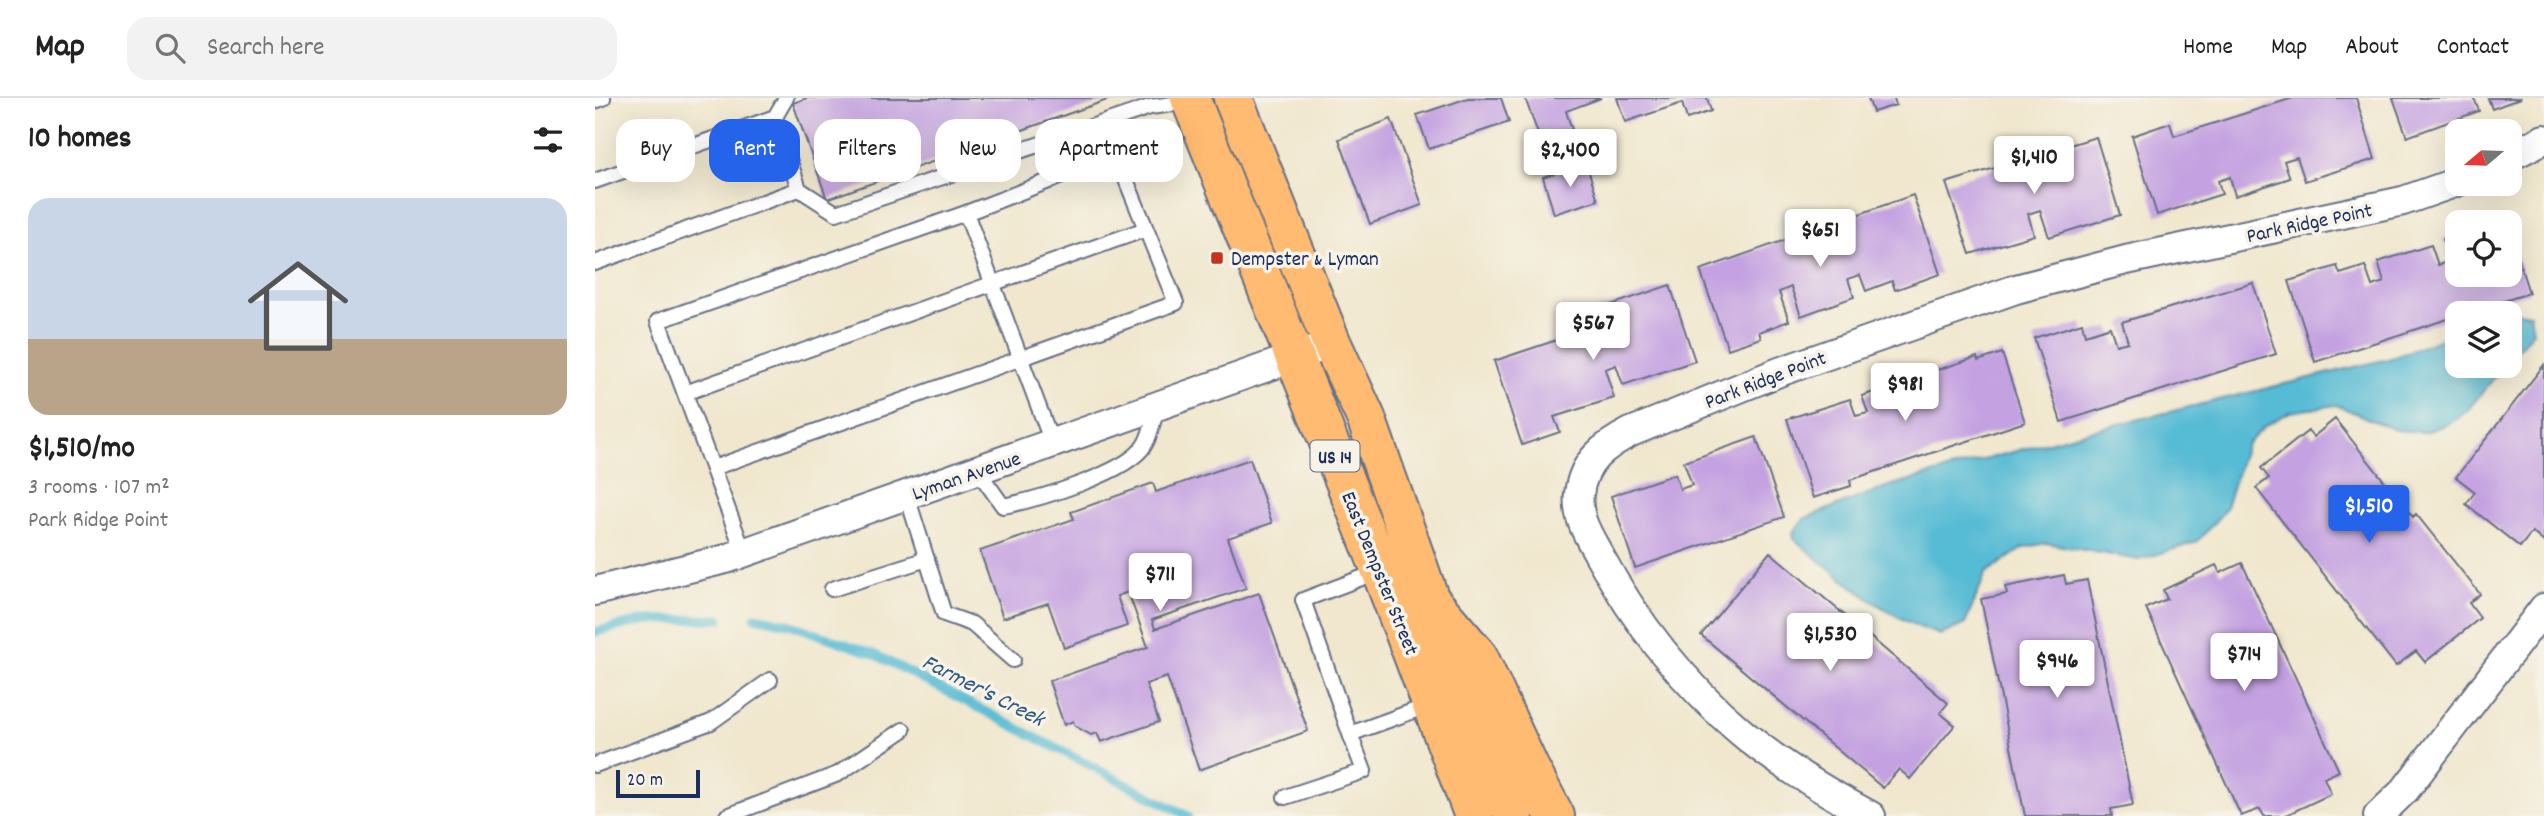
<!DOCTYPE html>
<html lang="en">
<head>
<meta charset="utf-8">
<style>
	body { margin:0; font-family:Dekko,sans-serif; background:#f2f2f2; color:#222; height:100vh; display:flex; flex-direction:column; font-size:26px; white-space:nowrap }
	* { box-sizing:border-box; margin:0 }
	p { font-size:23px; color:#767676 }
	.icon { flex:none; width:38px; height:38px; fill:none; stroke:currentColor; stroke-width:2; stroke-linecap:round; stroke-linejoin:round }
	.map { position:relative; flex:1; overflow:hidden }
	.details { display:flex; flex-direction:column; background:#fff; width:595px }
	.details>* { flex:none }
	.guide { position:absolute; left:21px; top:21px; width:665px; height:63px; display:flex; gap:14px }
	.needle { width:46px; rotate:251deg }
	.fabs { position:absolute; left:1850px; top:21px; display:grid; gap:14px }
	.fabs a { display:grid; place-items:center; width:77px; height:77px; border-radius:14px; background:#fff; box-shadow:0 7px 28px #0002; font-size:35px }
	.scale { position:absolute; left:21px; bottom:18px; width:84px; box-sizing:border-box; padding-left:7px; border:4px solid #1b2f5e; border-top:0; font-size:19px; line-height:24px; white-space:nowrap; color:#1b2f5e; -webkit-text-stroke:5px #f7f3e8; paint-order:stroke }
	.price { position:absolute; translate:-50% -60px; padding:0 16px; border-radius:7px; background:#fff; color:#222; font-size:23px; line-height:46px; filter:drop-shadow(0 2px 4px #0008) }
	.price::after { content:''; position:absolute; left:50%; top:42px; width:21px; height:16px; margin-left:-10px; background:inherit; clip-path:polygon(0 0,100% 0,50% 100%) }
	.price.current { background:#2563eb; color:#fff }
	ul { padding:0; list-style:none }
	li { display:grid; align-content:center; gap:14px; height:371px; padding:0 28px }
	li+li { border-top:2px solid #e0e0e0 }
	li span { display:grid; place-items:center; height:217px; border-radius:21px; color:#555 }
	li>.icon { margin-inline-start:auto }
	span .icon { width:126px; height:126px; fill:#fffc; stroke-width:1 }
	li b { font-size:30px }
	h2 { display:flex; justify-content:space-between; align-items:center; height:84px; padding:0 28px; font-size:30px }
	.tag { padding:0 24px; border-radius:21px; background:#fff; box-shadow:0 7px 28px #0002; font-size:24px; line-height:63px }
	.tag.current { background:#2563eb; color:#fff }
	header { display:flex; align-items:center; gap:42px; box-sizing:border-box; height:98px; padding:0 35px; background:#fff; border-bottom:2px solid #e0e0e0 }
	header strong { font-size:33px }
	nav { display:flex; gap:38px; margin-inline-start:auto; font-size:24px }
	.search { width:490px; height:63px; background:#f2f2f2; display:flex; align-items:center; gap:18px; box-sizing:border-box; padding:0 24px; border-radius:21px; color:#767676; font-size:26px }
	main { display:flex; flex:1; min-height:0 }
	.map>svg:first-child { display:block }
</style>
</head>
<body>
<header>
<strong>Map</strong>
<div class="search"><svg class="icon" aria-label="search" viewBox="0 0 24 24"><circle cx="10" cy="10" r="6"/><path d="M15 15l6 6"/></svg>Search here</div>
<nav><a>Home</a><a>Map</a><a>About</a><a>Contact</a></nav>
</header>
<main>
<section class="details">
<h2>10 homes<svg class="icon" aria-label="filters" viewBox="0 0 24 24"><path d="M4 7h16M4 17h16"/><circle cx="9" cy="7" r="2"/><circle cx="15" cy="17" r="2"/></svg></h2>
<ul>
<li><span style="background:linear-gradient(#c9d6e8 65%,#b9a48a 0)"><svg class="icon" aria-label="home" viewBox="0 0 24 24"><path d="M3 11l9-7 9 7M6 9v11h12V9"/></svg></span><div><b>$1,510/mo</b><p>3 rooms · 107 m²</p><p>Park Ridge Point</p></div></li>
</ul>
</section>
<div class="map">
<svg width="1949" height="718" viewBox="0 0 1949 718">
	<rect width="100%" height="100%" fill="#f7f3e8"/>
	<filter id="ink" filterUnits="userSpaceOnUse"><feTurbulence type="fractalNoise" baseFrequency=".0143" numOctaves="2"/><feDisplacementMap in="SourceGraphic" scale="14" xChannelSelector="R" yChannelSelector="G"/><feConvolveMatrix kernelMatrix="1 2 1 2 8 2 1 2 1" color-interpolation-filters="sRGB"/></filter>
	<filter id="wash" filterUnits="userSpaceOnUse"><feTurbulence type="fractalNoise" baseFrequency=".00686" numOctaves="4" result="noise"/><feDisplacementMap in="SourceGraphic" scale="28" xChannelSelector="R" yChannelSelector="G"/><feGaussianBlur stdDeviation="1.57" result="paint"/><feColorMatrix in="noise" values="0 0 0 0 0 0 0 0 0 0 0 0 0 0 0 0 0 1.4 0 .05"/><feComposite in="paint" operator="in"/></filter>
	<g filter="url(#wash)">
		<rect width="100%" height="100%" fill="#f0e7ce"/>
		<path fill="#56bbd4" stroke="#387599" stroke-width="2" d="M1920 213 1935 216 1938 233 1915 261 1914 215Z
			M1862 235V268H1909L1871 314 1851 327 1830 334 1800 332 1741 307 1695 314 1670 328 1651 347 1630 412 1602 444 1544 462 1451 445 1428 450 1391 475 1370 526 1346 537C1289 520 1244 478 1199 441L1198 434 1210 420 1294 388 1483 336 1797 260Z"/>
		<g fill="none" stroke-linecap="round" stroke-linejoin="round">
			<path stroke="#56bbd4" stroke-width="9" d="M160 519 194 526 279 556 593 718
				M0 534 51 522 125 521"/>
		</g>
		<g id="blocks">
			<path fill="#c4a2e1" d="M212 0H518L232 101 198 5Z
				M873 0H906L914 24 834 51 822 17Z
				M930 0H1006L971 13 977 32 946 44Z
				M1022 0H1112L1116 13 1092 21 1087 5 1030 24Z
				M1273 0H1299L1301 7 1278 14Z
				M1698 0H1761L1780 61 1710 83 1702 59 1689 63 1695 80 1640 98 1635 79 1623 83 1627 96 1562 117 1537 38 1575 25 1579 38Z
				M1798 0H1879L1884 13 1812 39Z
				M1893 0H1926L1897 11Z
				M796 21 827 107 775 126 744 41Z
				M1501 39 1525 117 1454 139 1445 112 1433 116 1439 137 1375 156 1351 85Z
				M991 65 1003 102 959 116 948 79Z
				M1318 97 1345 176 1300 192 1297 183 1271 193 1265 177 1253 181 1259 199 1206 218 1196 189 1184 194 1194 223 1164 234 1166 240 1133 251 1105 172Z
				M1915 135 1934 195 1871 215H1862V218L1720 264 1694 183 1742 168 1745 176 1770 168 1777 188 1789 184 1783 164 1836 147 1843 167 1855 163 1848 141 1862 137V177H1914Z
				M1658 185 1681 256 1466 324 1439 240 1487 225 1490 237 1515 229 1521 247 1533 244 1527 224Z
				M1075 187 1100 263 1028 287 1021 267 1010 271 1019 300 959 319 965 334 927 347 899 263 1001 229 995 214Z
				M1407 255 1430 324 1255 382 1256 388 1218 400 1192 321 1255 301 1261 318 1273 315 1267 298 1321 280 1328 300 1340 296 1333 275 1382 259 1383 263Z
				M1949 267V444L1937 434 1925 449 1871 406 1880 394 1861 379Z
				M1740 321 1818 419 1821 416 1885 496 1874 505 1885 520 1830 564 1821 553 1801 568 1661 390 1674 380 1666 370 1713 333 1718 339Z
				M1161 339 1189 419 1040 470 1016 398 1080 376 1085 391 1097 387 1089 364Z
				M655 361 677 425 633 440 651 490 557 522 560 531 664 495 713 633 604 672 572 579 551 586 564 624 506 644 502 635 496 637 480 628 478 623 469 627 454 583 553 549 533 494 522 498 532 528 469 550 453 505 408 520 385 453 479 421 476 414 558 385 561 394Z
				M1175 454 1353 605 1345 615 1360 627 1315 681 1304 671 1288 690 1106 537Z
				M1647 465 1744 673 1729 680 1736 696 1689 718H1669L1665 711 1646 718 1551 510 1572 501 1568 492 1621 467 1625 475Z
				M1469 477 1471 486 1492 482 1538 707 1516 711 1517 718H1430L1386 501 1412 496 1410 489Z"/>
		</g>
	</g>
	<g filter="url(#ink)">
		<use href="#blocks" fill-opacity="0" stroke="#666f85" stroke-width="2"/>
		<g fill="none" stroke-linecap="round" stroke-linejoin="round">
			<g stroke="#666f85" stroke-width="18">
				<path id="service" d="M191 0 180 19 204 91 241 115 555 9 594 4
					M0 3 8 0
					M0 83 180 19
					M0 165 204 91
					M90 295 551 131
					M118 370 581 205 521 57 371 115
					M383 373 408 408C440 402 535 375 550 346 556 336 558 322 562 310
					M312 398 349 516 377 526 418 562
					M149 455 63 223 371 115 458 347
					M785 473 708 502 755 636 835 607
					M237 491 332 461
					M0 667 116 624 175 582
					M690 699 769 673 755 636
					M132 718 243 676 308 632"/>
			</g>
			<g stroke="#666f85" stroke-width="32">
				<path id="minor" d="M1914 59 1949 41
					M0 493 131 461 717 253
					M1276 718C1231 694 1185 667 1146 634 1088 585 1039 522 1003 455 993 437 981 418 984 396 988 363 1009 348 1036 334L1184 274 1421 191 1531 162 1808 103 1862 84
					M1783 718 1810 692 1949 510"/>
			</g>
			<g stroke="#666f85" stroke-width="42">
				<path id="primary" d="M595 0 786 473 879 718
					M638 0 737 246 771 320 835 502 919 718"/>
			</g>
			<g stroke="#666f85" stroke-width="42">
				<path id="motorway" d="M835 502 883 558 934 669 960 718"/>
			</g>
			<use href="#service" stroke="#fff" stroke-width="14"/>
			<use href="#minor" stroke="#fff" stroke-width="28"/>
			<use href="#primary" stroke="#ffbb71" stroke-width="38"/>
			<use href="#motorway" stroke="#ffbb71" stroke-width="38"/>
		</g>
	</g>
	<rect fill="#c8321e" stroke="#f7f3e8" stroke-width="2.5" x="615" y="153" width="14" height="14" rx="3.5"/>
	<g text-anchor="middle" stroke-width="7" stroke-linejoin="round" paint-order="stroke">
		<rect fill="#f7f3e8" stroke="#5d6a87" stroke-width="2" x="715.5" y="342.5" width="49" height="31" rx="5"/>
		<g font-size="19" font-weight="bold" fill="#1b2f5e">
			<text x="740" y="365">US 14</text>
		</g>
		<g font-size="21" fill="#1b2f5e" stroke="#f7f3e8">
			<text transform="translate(1714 124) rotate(-12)" y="7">Park Ridge Point</text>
			<text transform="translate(1170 281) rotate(-21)" y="7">Park Ridge Point</text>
			<text transform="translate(371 377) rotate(-19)" y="7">Lyman Avenue</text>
			<text transform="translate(786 475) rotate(68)" y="7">East Dempster Street</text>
		</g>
		<g font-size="21" fill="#1b2f5e" stroke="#f7f3e8" text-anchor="start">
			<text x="636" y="167">Dempster &amp; Lyman</text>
		</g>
		<g font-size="23" font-style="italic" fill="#2d5981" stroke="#f7f3e8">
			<text transform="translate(389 591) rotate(27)" y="8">Farmer's Creek</text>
		</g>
	</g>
</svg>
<div class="fabs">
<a><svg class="needle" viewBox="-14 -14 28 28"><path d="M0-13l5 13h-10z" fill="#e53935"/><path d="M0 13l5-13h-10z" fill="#767676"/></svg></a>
<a><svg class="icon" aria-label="locate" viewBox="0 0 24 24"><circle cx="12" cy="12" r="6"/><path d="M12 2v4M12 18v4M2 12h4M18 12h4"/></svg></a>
<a><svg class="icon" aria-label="layers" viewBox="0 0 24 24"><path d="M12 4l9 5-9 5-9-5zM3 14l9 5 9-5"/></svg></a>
</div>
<div class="scale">20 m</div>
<b class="price" style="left:975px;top:91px">$2,400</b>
<b class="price" style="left:1439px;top:98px">$1,410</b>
<b class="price" style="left:1225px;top:171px">$651</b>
<b class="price" style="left:998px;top:264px">$567</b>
<b class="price" style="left:1310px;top:325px">$981</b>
<b class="price current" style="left:1774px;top:447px">$1,510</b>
<b class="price" style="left:565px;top:515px">$711</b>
<b class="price" style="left:1235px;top:575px">$1,530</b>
<b class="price" style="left:1649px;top:595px">$714</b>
<b class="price" style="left:1462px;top:602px">$946</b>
<div class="guide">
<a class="tag">Buy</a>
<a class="tag current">Rent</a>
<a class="tag">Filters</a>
<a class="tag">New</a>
<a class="tag">Apartment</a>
</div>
</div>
</main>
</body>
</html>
